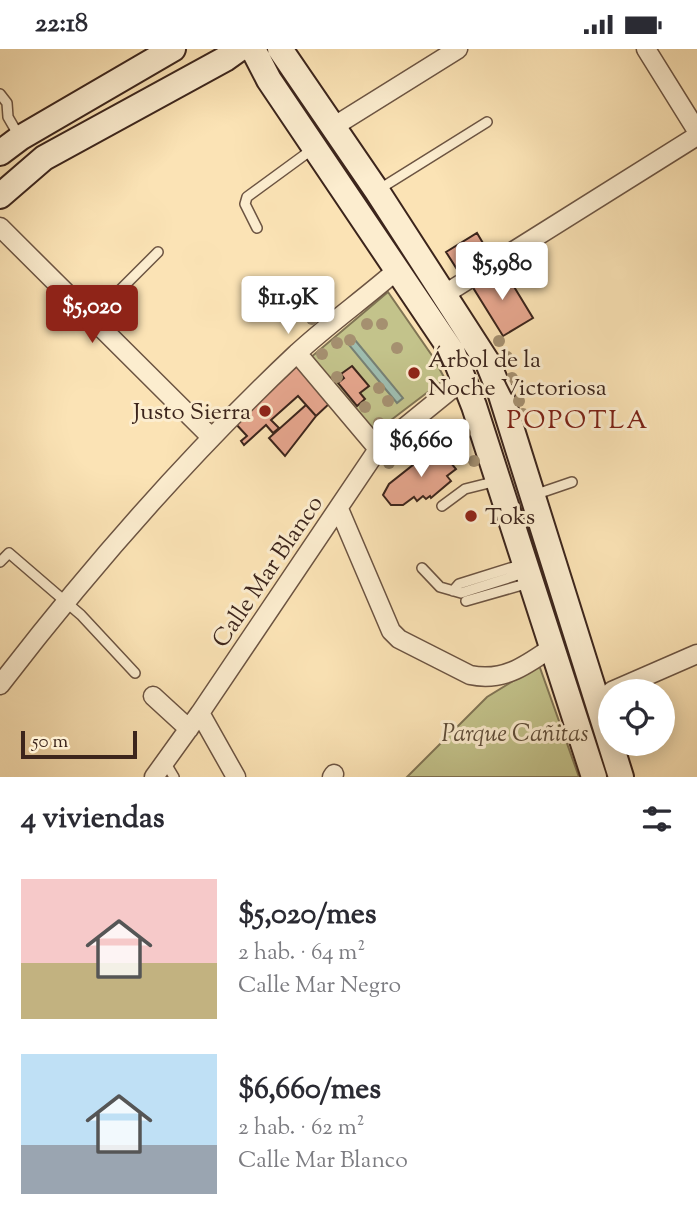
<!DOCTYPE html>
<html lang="es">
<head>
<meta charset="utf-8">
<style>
	body { margin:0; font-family:"Sorts Mill Goudy",serif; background:#f2f2f3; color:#2b2b33; height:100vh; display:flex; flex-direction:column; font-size:26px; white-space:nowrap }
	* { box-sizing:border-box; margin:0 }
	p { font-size:23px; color:#7c7c81 }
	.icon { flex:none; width:38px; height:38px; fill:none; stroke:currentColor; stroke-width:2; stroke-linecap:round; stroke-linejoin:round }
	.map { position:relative; height:728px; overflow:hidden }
	.side { display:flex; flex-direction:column; background:#fff; flex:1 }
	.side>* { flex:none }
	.controls { position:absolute; left:598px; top:630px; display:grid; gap:14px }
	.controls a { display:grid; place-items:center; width:77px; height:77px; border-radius:50%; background:#fff; box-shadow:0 4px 18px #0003; font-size:35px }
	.scale { position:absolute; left:21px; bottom:18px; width:116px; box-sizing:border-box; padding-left:7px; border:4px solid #3c251c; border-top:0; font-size:19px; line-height:24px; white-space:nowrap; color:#3c251c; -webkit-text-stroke:5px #fcedcf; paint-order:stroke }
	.price { position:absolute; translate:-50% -60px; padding:0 16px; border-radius:7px; background:#fff; color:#222; font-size:23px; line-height:46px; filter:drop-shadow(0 2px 4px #0008) }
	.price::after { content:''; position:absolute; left:50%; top:42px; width:21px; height:16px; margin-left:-10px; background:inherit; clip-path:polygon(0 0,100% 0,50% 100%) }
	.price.active { background:#8f2418; color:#fff }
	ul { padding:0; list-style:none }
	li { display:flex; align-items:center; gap:21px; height:175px; padding:0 21px }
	li span { display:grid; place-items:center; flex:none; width:196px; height:140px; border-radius:0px; color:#555 }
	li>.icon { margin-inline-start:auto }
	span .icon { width:84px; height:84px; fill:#fffc; stroke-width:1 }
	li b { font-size:30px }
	h2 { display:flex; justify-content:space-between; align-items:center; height:84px; padding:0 21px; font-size:30px }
	.status { display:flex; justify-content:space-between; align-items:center; height:49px; padding:0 35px; background:#fff; direction:ltr }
	.status svg { height:19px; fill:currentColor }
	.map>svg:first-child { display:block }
</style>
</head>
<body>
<div class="status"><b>22:18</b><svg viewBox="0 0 49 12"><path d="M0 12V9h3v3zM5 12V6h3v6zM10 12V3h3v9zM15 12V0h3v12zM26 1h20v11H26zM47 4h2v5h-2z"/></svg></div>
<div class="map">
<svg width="697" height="728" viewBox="0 0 697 728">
	<rect width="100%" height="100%" fill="#fbe3b5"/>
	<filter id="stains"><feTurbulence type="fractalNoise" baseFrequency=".00286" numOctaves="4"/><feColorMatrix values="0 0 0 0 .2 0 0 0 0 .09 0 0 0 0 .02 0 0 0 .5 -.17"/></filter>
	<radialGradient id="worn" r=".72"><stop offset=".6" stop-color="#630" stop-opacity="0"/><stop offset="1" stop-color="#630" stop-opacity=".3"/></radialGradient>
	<path fill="#c3c38b" stroke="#807454" stroke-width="2" d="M388 243 433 308 445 330 374 384 310 309Z
		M539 616 579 728H407L487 648Z"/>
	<path fill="#9fbeb1" stroke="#778175" stroke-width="2" d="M355 291 403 349 397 354 349 296Z"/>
	<path fill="#e6a68e" stroke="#3c251c" stroke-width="2" d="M477 184 490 206 460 225 446 203Z
		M502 218 533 269 503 287 472 237Z
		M297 317 330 354 316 367 298 347 271 371 279 379 273 384 266 376 244 396 241 392 247 387 234 373Z
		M352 317 369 337 360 344 365 350 357 357 338 334 344 329 341 325Z
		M306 356 316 367 285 407 269 389Z
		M437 397 456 420 447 427 451 432 431 449 430 447 426 450 423 447 417 452 414 448 403 456H391L383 446 389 435Z"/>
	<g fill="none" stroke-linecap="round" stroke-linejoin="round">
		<g stroke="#6c5442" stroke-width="12">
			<path id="lane" d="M0 45 7 54 8 68 19 87
				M378 141 487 73
				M257 179 245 155 247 148 314 99
				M92 269 158 203
				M534 446 572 433
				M442 457 465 440 497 432
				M0 513 9 504 81 566 135 624
				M422 519 440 538 461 544 527 523
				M453 542 459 535 523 515
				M466 552 529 534
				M165 713 174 728"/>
		</g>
		<g stroke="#6c5442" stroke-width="21">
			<path id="street" d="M646 0 697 82
				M333 78 458 0
				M0 178 211 388
				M445 245 697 87
				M297 304 378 400
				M339 460 391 582 399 590 470 626C503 633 525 617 551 599
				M0 636C90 519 187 408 295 306 327 276 364 250 397 221
				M612 642 697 605
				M153 647 189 680
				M200 664 236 728
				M154 728 200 664 378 400 464 330
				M332 728 334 725"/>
		</g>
		<g stroke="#3c251c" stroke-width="28">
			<path id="secondary" d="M253 0 269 31 453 304 474 357 594 728
				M280 0 377 142 488 314 501 346 621 728
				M0 104 20 89 173 0
				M0 147 44 109 225 10 239 0"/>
		</g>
		<use href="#lane" stroke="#fcedcf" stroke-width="9"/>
		<use href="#street" stroke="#fcedcf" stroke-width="18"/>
		<use href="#secondary" stroke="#fcedcf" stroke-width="24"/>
	</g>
	<g fill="#a59070">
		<circle cx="290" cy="249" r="6"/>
		<circle cx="298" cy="263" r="6"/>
		<circle cx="312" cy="270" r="6"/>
		<circle cx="367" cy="275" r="6"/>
		<circle cx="382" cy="275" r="6"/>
		<circle cx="350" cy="291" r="6"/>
		<circle cx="499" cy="292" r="6"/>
		<circle cx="337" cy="294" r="6"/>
		<circle cx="397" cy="299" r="6"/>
		<circle cx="322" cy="305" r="6"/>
		<circle cx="507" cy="308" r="6"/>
		<circle cx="415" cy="325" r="6"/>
		<circle cx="337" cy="328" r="6"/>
		<circle cx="512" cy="329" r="6"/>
		<circle cx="379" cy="339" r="6"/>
		<circle cx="388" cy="352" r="6"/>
		<circle cx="519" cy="352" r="6"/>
		<circle cx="365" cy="358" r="6"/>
		<circle cx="523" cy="365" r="6"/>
		<circle cx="379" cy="374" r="6"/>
		<circle cx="465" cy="384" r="6"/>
		<circle cx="423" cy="388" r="6"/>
		<circle cx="413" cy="396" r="6"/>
		<circle cx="399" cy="406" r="6"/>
		<circle cx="474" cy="412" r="6"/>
		<circle cx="389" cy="414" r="6"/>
	</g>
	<g fill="#8f2418" stroke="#fcedcf" stroke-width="2.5">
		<circle cx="414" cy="324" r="7"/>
		<circle cx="265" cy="362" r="7"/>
		<circle cx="471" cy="467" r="7"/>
	</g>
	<g text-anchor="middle" stroke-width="6" stroke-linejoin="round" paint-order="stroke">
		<g font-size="24" fill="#3c251c" stroke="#fcedcf" text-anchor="start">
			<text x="428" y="318">Árbol de la<tspan x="428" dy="28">Noche Victoriosa</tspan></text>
			<text x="251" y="370" text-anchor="end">Justo Sierra</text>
			<text x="485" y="475">Toks</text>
		</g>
		<g font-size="24" fill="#3c251c" stroke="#fcedcf">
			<text transform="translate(267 522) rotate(-56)" y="8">Calle Mar Blanco</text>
		</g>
		<g font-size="24" font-style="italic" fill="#5e4c38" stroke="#fcedcf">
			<text x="515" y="692">Parque Cañitas</text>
		</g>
		<g font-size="26" letter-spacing="2" fill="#7a1f14" stroke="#fcedcf">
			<text x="578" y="379">POPOTLA</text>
		</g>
	</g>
	<rect width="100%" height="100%" filter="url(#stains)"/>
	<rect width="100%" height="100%" fill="url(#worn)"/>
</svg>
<div class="controls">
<a><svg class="icon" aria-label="locate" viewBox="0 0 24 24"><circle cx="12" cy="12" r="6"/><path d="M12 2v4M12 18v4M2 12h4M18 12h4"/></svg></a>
</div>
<div class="scale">50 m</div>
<b class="price" style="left:502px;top:253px">$5,980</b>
<b class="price" style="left:288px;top:287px">$11.9K</b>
<b class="price active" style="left:92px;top:296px">$5,020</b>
<b class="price" style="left:421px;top:430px">$6,660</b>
</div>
<section class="side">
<h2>4 viviendas<svg class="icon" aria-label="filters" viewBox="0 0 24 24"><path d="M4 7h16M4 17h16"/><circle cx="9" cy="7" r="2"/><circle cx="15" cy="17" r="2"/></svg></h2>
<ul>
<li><span style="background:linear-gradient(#f6c9c9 60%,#c2b280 0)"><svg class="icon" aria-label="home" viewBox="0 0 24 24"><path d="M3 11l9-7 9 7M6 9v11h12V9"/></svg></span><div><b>$5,020/mes</b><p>2 hab. · 64 m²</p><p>Calle Mar Negro</p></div></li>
<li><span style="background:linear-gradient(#bfe0f5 65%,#9aa5b1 0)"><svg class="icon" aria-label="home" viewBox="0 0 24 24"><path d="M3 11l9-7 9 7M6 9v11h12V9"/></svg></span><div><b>$6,660/mes</b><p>2 hab. · 62 m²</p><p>Calle Mar Blanco</p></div></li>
</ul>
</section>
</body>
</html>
